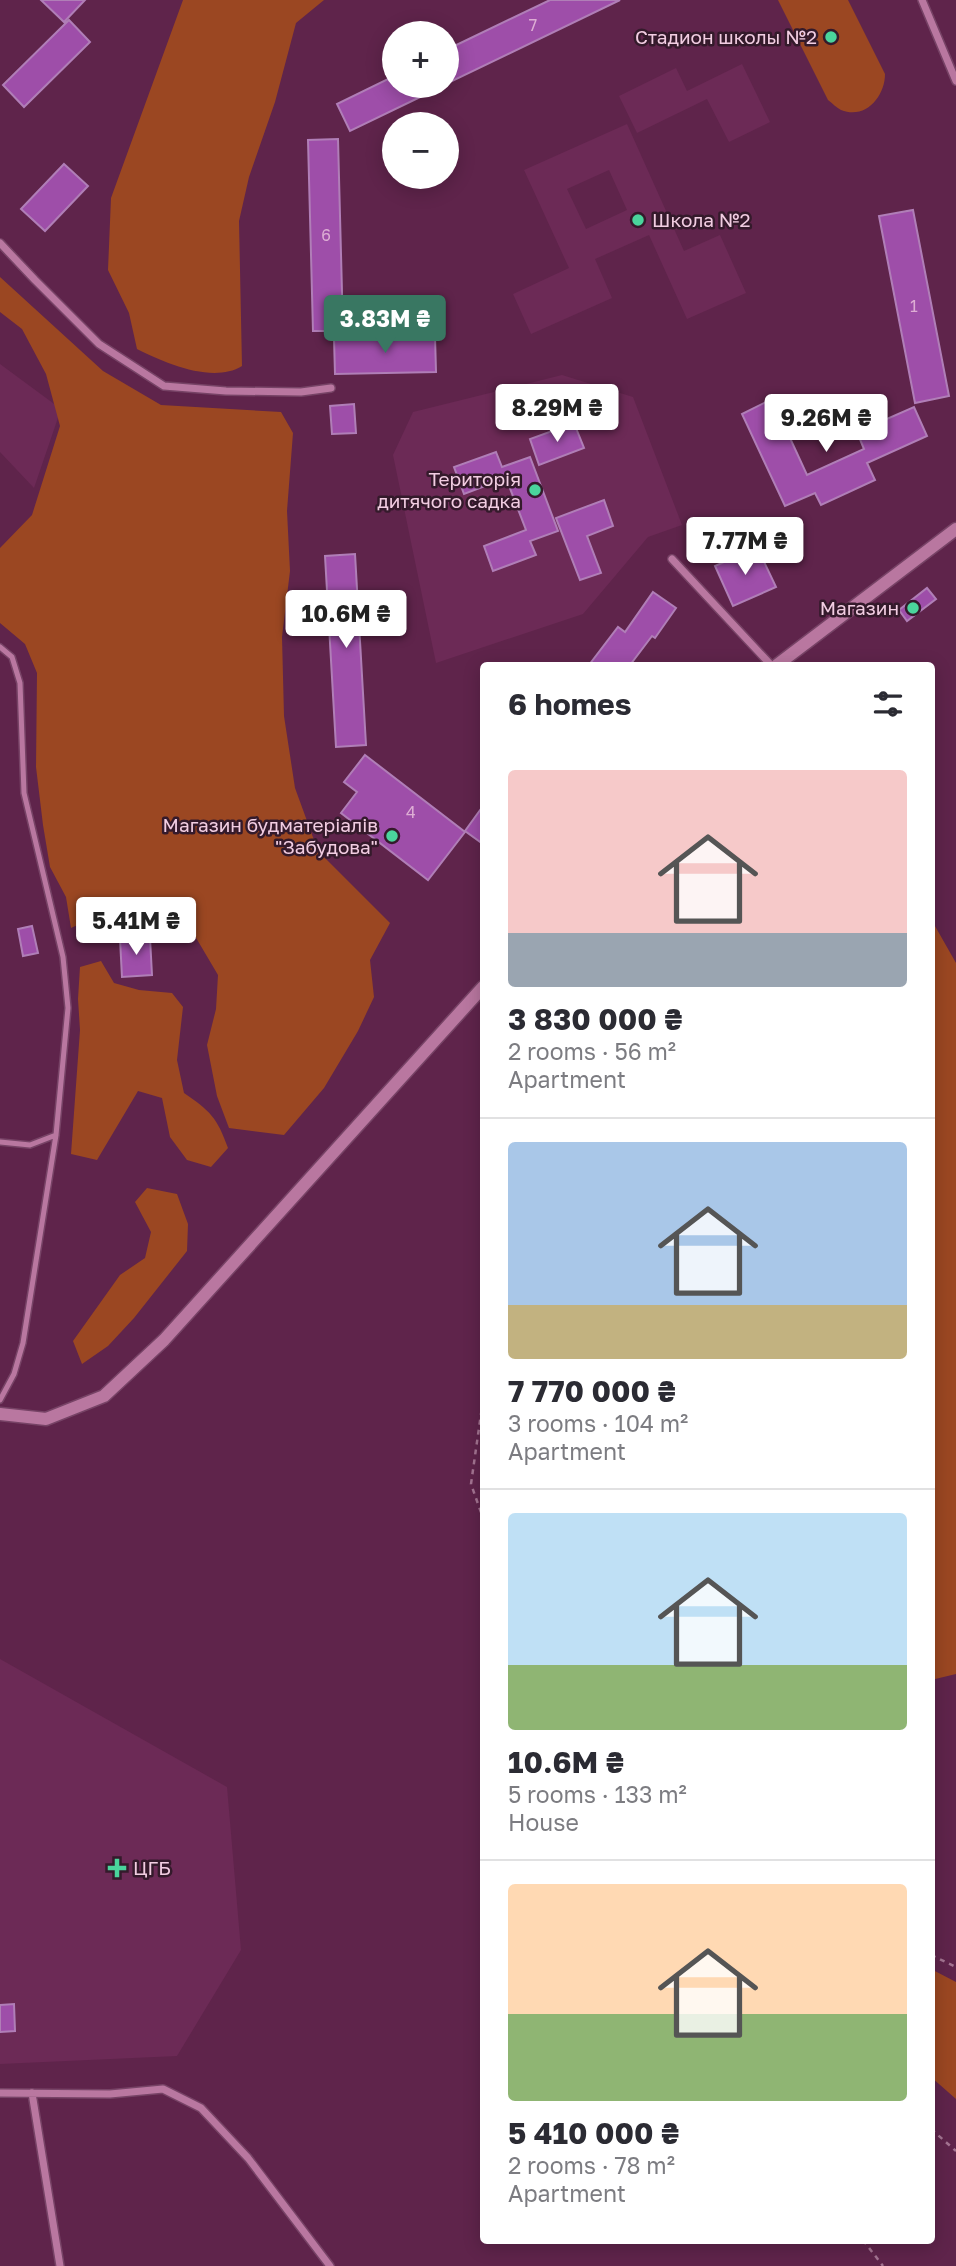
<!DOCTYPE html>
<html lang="en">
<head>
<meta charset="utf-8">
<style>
	body { margin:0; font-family:"Golos Text",sans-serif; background:#f7f7f7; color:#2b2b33; height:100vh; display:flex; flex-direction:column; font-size:26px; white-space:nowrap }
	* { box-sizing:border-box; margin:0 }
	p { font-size:23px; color:#7c7c81 }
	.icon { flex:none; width:38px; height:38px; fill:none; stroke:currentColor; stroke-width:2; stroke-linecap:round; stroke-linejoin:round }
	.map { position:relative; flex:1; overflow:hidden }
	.sheet { position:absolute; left:480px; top:662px; width:455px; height:1582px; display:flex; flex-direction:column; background:#fff; border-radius:7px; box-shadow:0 4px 18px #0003 }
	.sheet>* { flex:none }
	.buttons { position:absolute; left:382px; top:21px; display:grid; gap:14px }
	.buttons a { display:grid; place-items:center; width:77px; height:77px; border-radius:50%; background:#fff; box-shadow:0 4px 18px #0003; font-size:35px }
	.price { position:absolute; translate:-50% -60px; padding:0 16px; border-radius:7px; background:#fff; color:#222; font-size:23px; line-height:46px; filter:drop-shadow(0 2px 4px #0008) }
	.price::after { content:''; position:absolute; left:50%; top:42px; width:21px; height:16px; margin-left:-10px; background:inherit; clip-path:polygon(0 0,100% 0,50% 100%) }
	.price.current { background:#397762; color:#fff }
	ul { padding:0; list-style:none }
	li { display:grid; align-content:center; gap:14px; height:371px; padding:0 28px }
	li+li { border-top:2px solid #e1e1e2 }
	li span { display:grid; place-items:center; height:217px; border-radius:7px; color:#555 }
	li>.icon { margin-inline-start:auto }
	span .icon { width:126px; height:126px; fill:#fffc; stroke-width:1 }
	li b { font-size:30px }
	h2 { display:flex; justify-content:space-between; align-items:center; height:84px; padding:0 28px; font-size:30px }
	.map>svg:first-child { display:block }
</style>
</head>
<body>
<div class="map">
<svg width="956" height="2266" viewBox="0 0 956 2266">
	<rect width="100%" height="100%" fill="#5f244b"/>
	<path fill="#6c2a56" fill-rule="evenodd" d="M742 64 770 122 729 142 707 99 637 133 619 96 676 68 687 91Z
		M627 124 684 251 720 235 746 293 687 319 649 235 595 259 612 298 531 334 513 294 569 268 524 170ZM609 170 627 210 586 229 567 189Z
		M0 364 61 409 34 488 0 452Z
		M562 375 633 397 682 525 648 537 583 614 436 663 393 455 413 412Z
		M0 1659 227 1787 241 1950 177 2056 0 2064Z"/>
	<path fill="#9b4722" d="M183 0H324L296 23 275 102 249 177 239 221 242 366C213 384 165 363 137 349L129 313 108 270 111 198Z
		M778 0H848L885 74C885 96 866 120 841 110 837 108 832 103 828 100Z
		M0 277 103 371 161 405 281 412 293 433 287 511 290 571 282 637 284 716 295 788 318 851 390 923 370 960 374 997 358 1031 324 1088 284 1135 229 1128 217 1096 207 1045 216 1009 218 975 192 931 155 917 104 913 71 928 66 897 50 867 43 825 36 767 37 673 25 644 0 623V548L32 515 60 426 46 374 22 329 0 312Z
		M931 919 956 963V1674L931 1680Z
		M101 961 114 983 139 990 172 993 183 1007 177 1060 184 1093C210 1111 217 1117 228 1148L211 1167 187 1160 170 1137 162 1098 138 1091 97 1160 71 1154 80 1030 78 999 80 967Z
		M147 1188 177 1194 188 1224 187 1251 134 1318 108 1346 82 1364 73 1341 120 1275 145 1258 151 1232 135 1202Z
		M931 1969 956 1982V2099L931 2077Z"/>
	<path fill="#9e4ea9" stroke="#b07eb7" stroke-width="2" d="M41 0H85L64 22Z
		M550 0H620L446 84V50Z
		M69 20 90 42 24 107 3 85Z
		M394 76V86H443L350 131 337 104Z
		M338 139 343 331H313L308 140Z
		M64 164 88 186 45 231 21 209Z
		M913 210 949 396 915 403 879 216Z
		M435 336 436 372 335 374 334 338Z
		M772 399 807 475 864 449 857 432 914 407 927 436 867 463 875 480 821 505 815 493 785 506 742 414Z
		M354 404 356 433 332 434 330 406Z
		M574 423 584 448 539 465 530 439Z
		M496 452 502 467 530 457 558 531 530 541 536 555 493 571 484 546 526 530 506 478 464 494 454 467Z
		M604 500 613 526 587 536 601 573 580 580 556 518Z
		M757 547 776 587 733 606 715 566Z
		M355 554 366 745 336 747 325 556Z
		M927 588 936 599 907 621 899 610Z
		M653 592 676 608 655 638 652 636 630 665H589L618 627 625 632Z
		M365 755 465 832 428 880 341 813 357 792 344 782Z
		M483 806V844L465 831Z
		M32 926 38 953 23 956 18 929Z
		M150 938 152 975 122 977 120 939Z
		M14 2004 15 2031 0 2032V2005Z"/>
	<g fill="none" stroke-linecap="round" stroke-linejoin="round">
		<g stroke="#774366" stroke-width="8">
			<path id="service" d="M0 647 12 657 20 683 24 793 63 957 68 1008 56 1135 23 1343 14 1374 0 1400
				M0 1142 30 1145 56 1135"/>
		</g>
		<g stroke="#774366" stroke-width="10">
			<path id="minor" d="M922 0 956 81
				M0 243 35 280 99 344 164 386 226 391 301 392 331 388
				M672 559 771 665
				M0 2093 110 2094 163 2089 201 2108 248 2158 330 2266
				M32 2093 60 2266"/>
		</g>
		<g stroke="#774366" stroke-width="15">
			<path id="tertiary" d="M777 665 956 529
				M0 1414 46 1419 104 1396 164 1340 483 987"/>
		</g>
		<path stroke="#a47492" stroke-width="2.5" stroke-dasharray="5 5" stroke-linecap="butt" d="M483 1400 471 1484 483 1518
			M931 1955 956 1967
			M931 2129 956 2151
			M863 2240 883 2266"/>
		<use href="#service" stroke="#b977a0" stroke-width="5"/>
		<use href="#minor" stroke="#b977a0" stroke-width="7"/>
		<use href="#tertiary" stroke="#b977a0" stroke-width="12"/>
	</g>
	<g fill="#4ad49c" stroke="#341a2b" stroke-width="2.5">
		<circle cx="831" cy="37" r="7"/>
		<circle cx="638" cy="220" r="7"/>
		<circle cx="535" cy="490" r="7"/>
		<circle cx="913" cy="608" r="7"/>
		<circle cx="392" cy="836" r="7"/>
		<path d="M113.5 1857.5h7v7h7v7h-7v7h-7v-7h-7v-7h7z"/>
	</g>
	<g text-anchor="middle" stroke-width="5" stroke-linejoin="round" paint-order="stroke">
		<g font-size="16" fill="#ddadd4">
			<text x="533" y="31">7</text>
			<text x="326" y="241">6</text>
			<text x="914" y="312">1</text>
			<text x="411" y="818">4</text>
		</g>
		<g font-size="19" fill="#f2cde2" stroke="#341a2b" text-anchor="end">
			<text x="817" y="44">Стадион школы №2</text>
			<text x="652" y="227" text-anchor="start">Школа №2</text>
			<text x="521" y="486">Територія<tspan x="521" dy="22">дитячого садка</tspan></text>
			<text x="899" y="615">Магазин</text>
			<text x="378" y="832">Магазин будматеріалів<tspan x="378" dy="22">"Забудова"</tspan></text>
			<text x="133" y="1875" text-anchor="start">ЦГБ</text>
		</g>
	</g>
</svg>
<div class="buttons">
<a>+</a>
<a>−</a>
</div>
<b class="price current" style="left:385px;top:355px">3.83M ₴</b>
<b class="price" style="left:557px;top:444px">8.29M ₴</b>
<b class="price" style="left:826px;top:454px">9.26M ₴</b>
<b class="price" style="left:745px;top:577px">7.77M ₴</b>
<b class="price" style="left:346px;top:650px">10.6M ₴</b>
<b class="price" style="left:136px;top:957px">5.41M ₴</b>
<section class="sheet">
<h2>6 homes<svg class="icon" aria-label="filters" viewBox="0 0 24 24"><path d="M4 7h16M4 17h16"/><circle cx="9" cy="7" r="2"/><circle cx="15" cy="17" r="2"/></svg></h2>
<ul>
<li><span style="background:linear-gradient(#f6c9c9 75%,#9aa5b1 0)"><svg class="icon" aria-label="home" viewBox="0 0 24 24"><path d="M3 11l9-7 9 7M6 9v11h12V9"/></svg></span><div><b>3 830 000 ₴</b><p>2 rooms · 56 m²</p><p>Apartment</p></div></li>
<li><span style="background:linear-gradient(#a9c7e8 75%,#c2b280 0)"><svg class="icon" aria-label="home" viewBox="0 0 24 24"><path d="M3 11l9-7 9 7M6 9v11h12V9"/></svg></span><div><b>7 770 000 ₴</b><p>3 rooms · 104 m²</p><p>Apartment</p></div></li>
<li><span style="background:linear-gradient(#bfe0f5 70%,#8fb573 0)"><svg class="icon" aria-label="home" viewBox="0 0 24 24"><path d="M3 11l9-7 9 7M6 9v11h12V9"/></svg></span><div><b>10.6M ₴</b><p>5 rooms · 133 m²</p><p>House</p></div></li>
<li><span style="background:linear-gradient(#ffd9b3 60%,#8fb573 0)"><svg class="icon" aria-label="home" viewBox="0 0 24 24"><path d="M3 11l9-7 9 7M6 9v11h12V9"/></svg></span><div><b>5 410 000 ₴</b><p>2 rooms · 78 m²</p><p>Apartment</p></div></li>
</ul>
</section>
</div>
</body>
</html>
